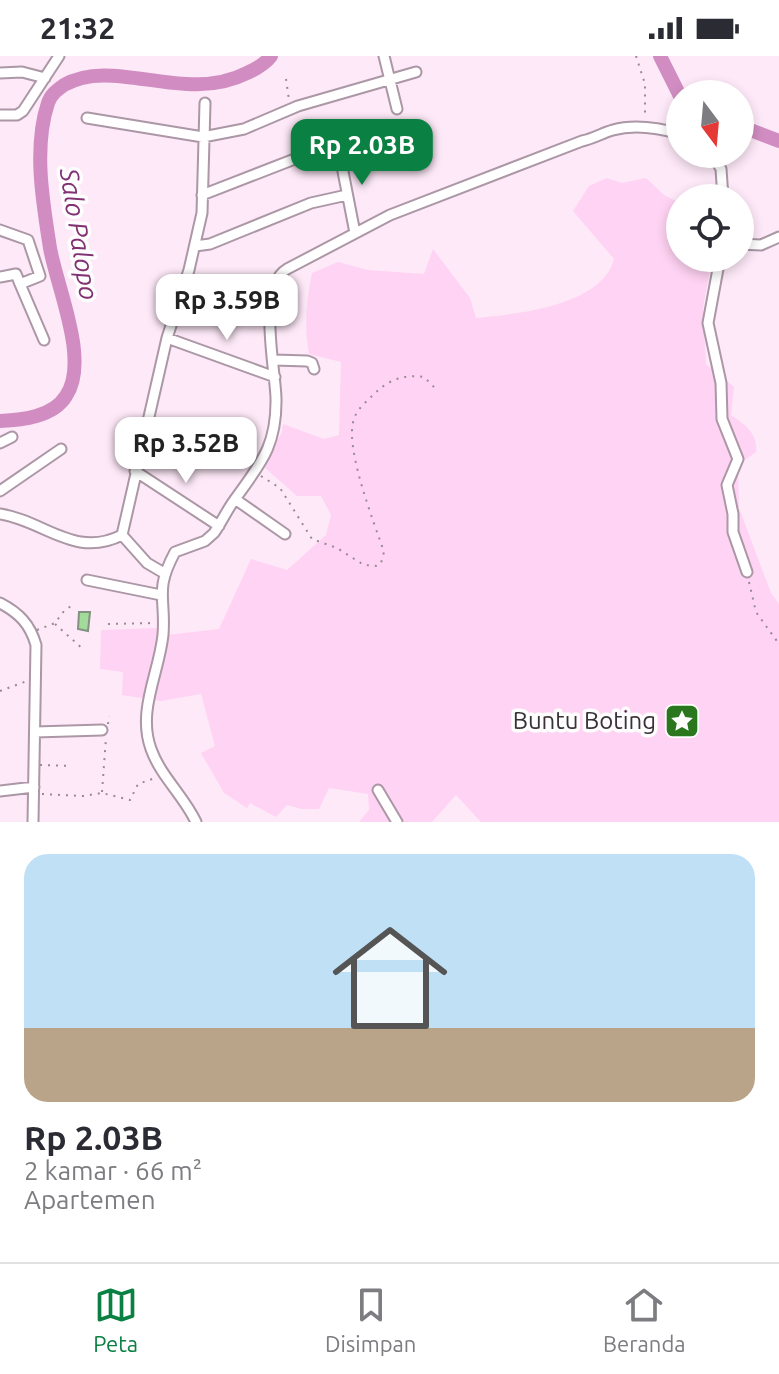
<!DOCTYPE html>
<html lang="id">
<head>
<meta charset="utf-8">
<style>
	body { margin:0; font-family:Ubuntu,sans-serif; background:#f2f2f3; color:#2b2b33; height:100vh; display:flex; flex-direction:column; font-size:30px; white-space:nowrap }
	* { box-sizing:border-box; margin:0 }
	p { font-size:26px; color:#7c7c81 }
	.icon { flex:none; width:44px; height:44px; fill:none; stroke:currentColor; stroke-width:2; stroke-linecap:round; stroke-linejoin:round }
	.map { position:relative; height:766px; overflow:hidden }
	.panel { display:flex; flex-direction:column; background:#fff; flex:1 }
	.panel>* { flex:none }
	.needle { width:52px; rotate:164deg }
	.tools { position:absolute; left:666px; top:24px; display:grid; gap:16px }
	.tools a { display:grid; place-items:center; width:88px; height:88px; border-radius:50%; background:#fff; box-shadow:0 4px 12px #0003; font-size:40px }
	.price { position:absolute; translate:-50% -68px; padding:0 18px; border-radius:16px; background:#fff; color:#222; font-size:26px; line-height:52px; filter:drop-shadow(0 2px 4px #0008) }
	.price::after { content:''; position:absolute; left:50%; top:48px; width:24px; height:18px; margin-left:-12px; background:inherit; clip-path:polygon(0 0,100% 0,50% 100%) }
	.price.current { background:#0b8043; color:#fff }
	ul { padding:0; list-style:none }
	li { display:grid; align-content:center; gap:16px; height:424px; padding:0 24px }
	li+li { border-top:2px solid #e1e1e2 }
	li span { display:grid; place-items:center; height:248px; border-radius:24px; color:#555 }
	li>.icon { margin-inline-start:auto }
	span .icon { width:144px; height:144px; fill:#fffc; stroke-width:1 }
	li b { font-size:34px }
	.status { display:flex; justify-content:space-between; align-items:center; height:56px; padding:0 40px; background:#fff; direction:ltr }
	.status svg { height:22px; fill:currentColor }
	.tabs { display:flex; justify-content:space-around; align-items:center; height:112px; border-top:2px solid #e1e1e2; background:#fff; font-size:22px; color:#7c7c81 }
	.tabs a { display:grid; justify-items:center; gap:4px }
	.tabs .current { color:#0b8043 }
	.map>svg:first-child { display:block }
</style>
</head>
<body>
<div class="status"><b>21:32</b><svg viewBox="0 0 49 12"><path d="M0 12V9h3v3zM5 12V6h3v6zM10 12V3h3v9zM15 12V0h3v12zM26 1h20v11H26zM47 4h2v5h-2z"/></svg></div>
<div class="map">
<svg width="779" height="766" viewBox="0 0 779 766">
	<rect width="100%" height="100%" fill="#fee9f8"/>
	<path fill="#ffd3f3" d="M607 122 622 127 646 122 664 139 680 147V202H712L703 252 706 308 734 331 731 359C745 369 758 377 756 396L738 409 739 452 771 537 779 548V766H481L456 739 432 766H359L369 754 368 738 329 732 319 753H302L287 749 276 761 250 747 247 752 224 737 201 697 215 690 201 638 161 645 122 639 123 616 100 613 101 574 158 572 167 579 219 573 251 503 287 514 326 479 331 459 321 440H297L264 411 282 376 283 368 324 383 339 379 341 306 309 298C304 270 306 245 312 217L338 206 368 214 424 218 433 193 470 242 476 262C517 258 602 250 614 203L573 155 589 130Z"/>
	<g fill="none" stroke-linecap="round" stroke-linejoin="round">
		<path stroke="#d18dc1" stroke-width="14" d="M660 0 680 40
			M740 70 779 85
			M0 365C22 364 53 361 66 340 90 305 57 232 50 192 43 147 33 92 48 47 51 38 57 34 64 29 114 0 184 49 247 17 256 13 265 8 271 0"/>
	</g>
	<path fill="#a3dc9a" stroke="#839180" stroke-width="2" d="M79 556H90L88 575 78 573Z"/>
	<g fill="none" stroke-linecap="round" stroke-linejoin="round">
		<g stroke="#ab97a5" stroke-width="13">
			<path id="minor" d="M384 0 397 53
				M0 17 22 16 45 22
				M0 59H17L23 55 59 0
				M87 62 203 81 244 73 298 50 416 16
				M338 90 355 177
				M712 98 721 113 723 142
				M202 139 323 92
				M0 174 28 184 40 220 20 228 44 284
				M740 188 761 189 779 181
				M195 190 210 188 311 147 347 139
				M720 202 708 267 721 327 722 363 738 403 727 429 733 458V476L747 516
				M0 221 16 218 20 228
				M180 235 270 250
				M167 282 275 321
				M274 304 307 305 312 307 314 313
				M0 387 12 381
				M135 415 219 470
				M0 435 61 393
				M235 443 285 478
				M0 458C45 465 75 503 122 479L167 282 189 214 202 157 205 47
				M122 479 147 507 164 517
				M87 524 161 539
				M0 547C19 557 30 568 36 589L33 766
				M35 676 102 674
				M378 734 397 766
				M0 735 34 731
				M196 766C184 740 161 721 151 693 137 655 159 617 163 579 166 541 154 535 175 496L205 485 214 477C221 467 226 456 233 446 260 408 277 391 276 342 275 310 257 231 287 213L390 159 582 85C593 83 602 77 613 74 635 68 659 72 680 78"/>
		</g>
		<path stroke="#988a95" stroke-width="2" stroke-dasharray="2 6" stroke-linecap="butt" d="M636 0 645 28V61
			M286 23 289 44
			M261 420 280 432 312 483 337 492 364 509 377 510 381 507 384 496C374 466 344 391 354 363 357 353 366 346 373 339 388 324 403 318 424 321L434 331
			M749 526 756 556 779 588
			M55 568 84 594
			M108 568 154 567
			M37 574 55 567 64 555 71 550
			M0 635 27 625
			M108 668 109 660
			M40 709 72 710
			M102 736 106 682
			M42 738 83 740 102 737 130 744 138 728 155 722"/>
		<use href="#minor" stroke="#fff" stroke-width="9"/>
	</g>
	<defs>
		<g id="sight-square" transform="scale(1.8)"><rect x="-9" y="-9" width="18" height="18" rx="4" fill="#2a771e" stroke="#fdfdfd"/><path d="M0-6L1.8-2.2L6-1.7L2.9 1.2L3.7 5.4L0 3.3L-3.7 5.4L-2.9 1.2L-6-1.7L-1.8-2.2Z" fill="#fff"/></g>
	</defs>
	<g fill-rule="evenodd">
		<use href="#sight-square" x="682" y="665"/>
	</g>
	<g text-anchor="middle" stroke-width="7" stroke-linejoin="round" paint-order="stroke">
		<g font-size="24" fill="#393137" stroke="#fdfdfd" text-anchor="end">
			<text x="656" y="673">Buntu Boting</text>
		</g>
		<g font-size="26" font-style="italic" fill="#823173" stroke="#fdfdfd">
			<text transform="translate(79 178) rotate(81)" y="9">Salo Palopo</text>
		</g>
	</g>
</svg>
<div class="tools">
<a><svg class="needle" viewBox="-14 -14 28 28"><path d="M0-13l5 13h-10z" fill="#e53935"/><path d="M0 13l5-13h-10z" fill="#7c7c81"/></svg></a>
<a><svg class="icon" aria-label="locate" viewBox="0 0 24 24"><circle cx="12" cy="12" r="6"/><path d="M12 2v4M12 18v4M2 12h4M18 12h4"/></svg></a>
</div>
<b class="price current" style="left:362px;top:131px">Rp 2.03B</b>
<b class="price" style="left:227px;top:286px">Rp 3.59B</b>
<b class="price" style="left:186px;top:429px">Rp 3.52B</b>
</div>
<section class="panel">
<ul>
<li><span style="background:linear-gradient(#bfe0f5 70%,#b9a48a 0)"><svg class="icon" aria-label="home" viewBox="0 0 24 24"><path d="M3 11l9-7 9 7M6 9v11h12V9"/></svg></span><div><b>Rp 2.03B</b><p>2 kamar · 66 m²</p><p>Apartemen</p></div></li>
</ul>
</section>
<nav class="tabs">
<a class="current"><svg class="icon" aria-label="map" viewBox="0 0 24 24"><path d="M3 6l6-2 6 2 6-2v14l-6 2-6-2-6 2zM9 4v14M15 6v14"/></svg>Peta</a>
<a><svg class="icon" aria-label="saved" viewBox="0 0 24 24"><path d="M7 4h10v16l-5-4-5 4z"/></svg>Disimpan</a>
<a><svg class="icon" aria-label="home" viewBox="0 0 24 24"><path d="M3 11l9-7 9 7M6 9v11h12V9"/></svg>Beranda</a>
</nav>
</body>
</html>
